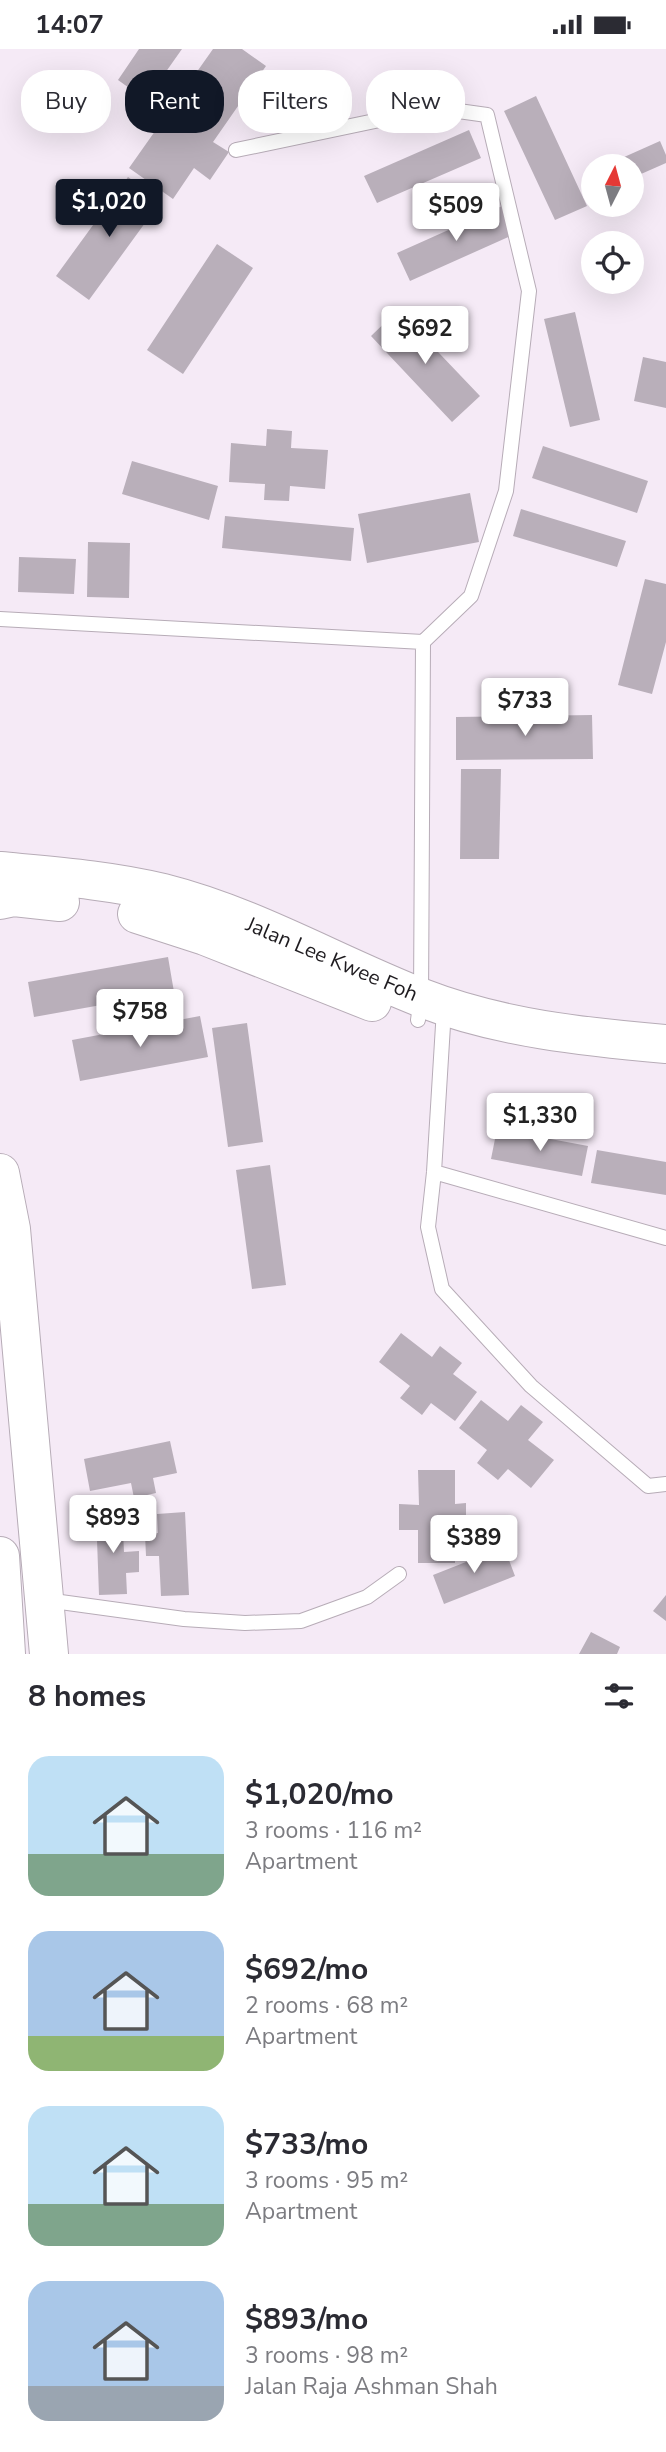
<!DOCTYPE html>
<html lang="en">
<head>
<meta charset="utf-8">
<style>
	body { margin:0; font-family:"Nunito Sans",sans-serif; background:#f7f7f7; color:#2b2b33; height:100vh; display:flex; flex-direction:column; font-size:26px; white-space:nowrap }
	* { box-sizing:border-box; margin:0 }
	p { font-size:23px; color:#7c7c81 }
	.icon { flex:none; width:38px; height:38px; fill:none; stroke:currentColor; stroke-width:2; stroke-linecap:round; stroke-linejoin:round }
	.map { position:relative; height:1605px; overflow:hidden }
	.drawer { display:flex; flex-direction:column; background:#fff; flex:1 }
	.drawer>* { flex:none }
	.top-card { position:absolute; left:21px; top:21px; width:625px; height:63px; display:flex; gap:14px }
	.needle { width:46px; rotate:6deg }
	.buttons { position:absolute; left:581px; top:105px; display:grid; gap:14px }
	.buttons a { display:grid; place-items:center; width:63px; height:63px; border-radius:50%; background:#fff; box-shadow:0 7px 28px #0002; font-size:35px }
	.price { position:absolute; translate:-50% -60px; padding:0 16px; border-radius:7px; background:#fff; color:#222; font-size:23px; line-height:46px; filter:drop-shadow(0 2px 4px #0008) }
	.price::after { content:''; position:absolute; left:50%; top:42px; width:21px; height:16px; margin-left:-10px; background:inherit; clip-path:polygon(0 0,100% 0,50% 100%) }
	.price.active { background:#111827; color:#fff }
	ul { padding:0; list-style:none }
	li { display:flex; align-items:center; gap:21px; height:175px; padding:0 28px }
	li span { display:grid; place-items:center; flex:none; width:196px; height:140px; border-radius:21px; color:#555 }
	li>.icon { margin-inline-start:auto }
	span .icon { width:84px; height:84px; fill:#fffc; stroke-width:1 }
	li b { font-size:30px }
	h2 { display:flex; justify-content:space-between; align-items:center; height:84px; padding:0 28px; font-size:30px }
	.tag { padding:0 24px; border-radius:28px; background:#fff; box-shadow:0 7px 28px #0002; font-size:24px; line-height:63px }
	.tag.active { background:#111827; color:#fff }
	.status { display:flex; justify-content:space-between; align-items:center; height:49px; padding:0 35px; background:#fff; direction:ltr }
	.status svg { height:19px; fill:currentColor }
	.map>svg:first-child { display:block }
</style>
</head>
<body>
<div class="status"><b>14:07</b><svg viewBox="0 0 49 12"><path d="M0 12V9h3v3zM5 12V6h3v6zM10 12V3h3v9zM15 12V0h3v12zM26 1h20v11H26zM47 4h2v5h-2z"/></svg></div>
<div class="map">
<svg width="666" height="1605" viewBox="0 0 666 1605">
	<rect width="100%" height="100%" fill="#f5eaf6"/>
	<path fill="#b9afba" d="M139 0H182L146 51 118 31Z
		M213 0H242L266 17 213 93 229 103 210 131 194 119 173 150 129 119Z
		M536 47 587 157 555 171 504 62Z
		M469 81 481 109 377 154 364 127Z
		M660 92 666 106V114L632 129V117H604Z
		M128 128 161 152 89 251 56 227Z
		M502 157 515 185 410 232 397 204Z
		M217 195 253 219 183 325 147 301Z
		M398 261 480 347 452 373 371 287Z
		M575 263 600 371 570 378 544 270Z
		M643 308 666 313V359L634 352Z
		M267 380 292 382 291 399 328 401 325 440 290 437 289 452 264 451 265 435 229 433 231 394 266 397Z
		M543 397 648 432 637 464 532 429Z
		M132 412 218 437 209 471 122 445Z
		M470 444 479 493 367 514 358 465Z
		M521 460 626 492 617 518 513 487Z
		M225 467 354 479 351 512 222 499Z
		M88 493 130 494 129 549 87 548Z
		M19 508 76 510 74 545 18 543Z
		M645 530 666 535V593L652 645 618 636Z
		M592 666 593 710 456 711V668Z
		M461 720H501L499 810H460Z
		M168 908 174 943 34 968 28 933Z
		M200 967 208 1008 80 1032 72 991Z
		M247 974 263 1093 228 1098 212 979Z
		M497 1080 588 1097 582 1127 491 1110Z
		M597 1101 666 1113V1146L591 1134Z
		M270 1116 286 1236 252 1240 236 1121Z
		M401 1284 432 1308 440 1297 462 1314 453 1325 477 1343 455 1372 431 1354 422 1366 400 1349 410 1337 379 1313Z
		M481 1351 508 1372 521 1356 543 1373 528 1391 554 1411 531 1439 508 1420 498 1431 477 1414 487 1401 459 1379Z
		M170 1392 177 1424 153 1429 156 1444 134 1449 131 1434 90 1442 84 1410Z
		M418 1421H455V1455L466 1454V1480H455V1514H418V1481H399V1455L419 1456Z
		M122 1462 124 1503 139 1502V1523L126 1524 127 1545 99 1546 96 1463Z
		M185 1463 189 1546 161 1547 159 1507H146L145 1485 158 1484 157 1465Z
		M504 1498 515 1527 444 1555 433 1526Z
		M666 1546V1572L653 1562Z
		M591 1583 620 1598 617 1605H579Z"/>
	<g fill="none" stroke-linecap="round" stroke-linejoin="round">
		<g stroke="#b7acb7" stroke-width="16">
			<path id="lane" d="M236 101 437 59 487 66 529 242 506 442 471 547 423 593 421 949 418 971
				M0 570 423 593
				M444 960 434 1123 428 1178 442 1240 531 1337 648 1437 666 1435
				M434 1123 666 1189
				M46 1551 184 1570 245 1574 301 1572 367 1548 399 1525"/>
		</g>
		<g stroke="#b7acb7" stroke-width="40">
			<path id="secondary" d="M0 822C53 827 110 831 163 844 254 867 335 915 422 949 499 979 584 988 666 995
				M0 851 14 848 60 853
				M137 865 205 887 372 953
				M0 1124 11 1180 49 1605
				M0 1507 6 1605"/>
		</g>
		<use href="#lane" stroke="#fff" stroke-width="14"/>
		<use href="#secondary" stroke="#fff" stroke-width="38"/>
	</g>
	<g text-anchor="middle" stroke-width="6" stroke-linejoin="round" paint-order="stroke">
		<g font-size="21" fill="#1e1b1f" stroke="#fff">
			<text transform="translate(332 910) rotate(23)" y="7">Jalan Lee Kwee Foh</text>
		</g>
	</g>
</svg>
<div class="buttons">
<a><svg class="needle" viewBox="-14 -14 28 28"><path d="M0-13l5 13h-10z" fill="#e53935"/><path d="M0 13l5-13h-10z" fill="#7c7c81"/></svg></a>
<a><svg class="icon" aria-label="locate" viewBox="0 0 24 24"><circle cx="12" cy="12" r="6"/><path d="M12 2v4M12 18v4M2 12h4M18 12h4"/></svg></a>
</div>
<b class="price active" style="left:109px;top:190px">$1,020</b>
<b class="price" style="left:456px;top:194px">$509</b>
<b class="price" style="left:425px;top:317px">$692</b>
<b class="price" style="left:525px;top:689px">$733</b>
<b class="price" style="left:140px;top:1000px">$758</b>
<b class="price" style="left:540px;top:1104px">$1,330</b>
<b class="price" style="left:113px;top:1506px">$893</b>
<b class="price" style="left:474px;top:1526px">$389</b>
<div class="top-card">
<a class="tag">Buy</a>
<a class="tag active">Rent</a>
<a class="tag">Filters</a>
<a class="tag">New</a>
</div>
</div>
<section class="drawer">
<h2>8 homes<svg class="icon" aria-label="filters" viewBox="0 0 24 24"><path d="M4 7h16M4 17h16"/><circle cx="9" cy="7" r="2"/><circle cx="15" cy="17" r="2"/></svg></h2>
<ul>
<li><span style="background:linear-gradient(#bfe0f5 70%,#7fa58c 0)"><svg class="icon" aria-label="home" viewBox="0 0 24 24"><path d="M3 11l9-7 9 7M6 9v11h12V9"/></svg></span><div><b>$1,020/mo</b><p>3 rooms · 116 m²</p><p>Apartment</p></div></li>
<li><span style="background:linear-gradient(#a9c7e8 75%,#8fb573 0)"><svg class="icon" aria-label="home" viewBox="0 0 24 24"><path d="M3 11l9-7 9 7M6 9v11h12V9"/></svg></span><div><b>$692/mo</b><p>2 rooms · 68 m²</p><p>Apartment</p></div></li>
<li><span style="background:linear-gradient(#bfe0f5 70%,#7fa58c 0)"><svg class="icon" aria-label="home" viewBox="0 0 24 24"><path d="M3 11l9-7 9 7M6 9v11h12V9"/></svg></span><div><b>$733/mo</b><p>3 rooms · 95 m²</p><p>Apartment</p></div></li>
<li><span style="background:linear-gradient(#a9c7e8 75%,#9aa5b1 0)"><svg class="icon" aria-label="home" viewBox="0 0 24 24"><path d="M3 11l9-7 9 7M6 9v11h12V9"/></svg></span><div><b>$893/mo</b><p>3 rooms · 98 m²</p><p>Jalan Raja Ashman Shah</p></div></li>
</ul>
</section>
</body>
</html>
